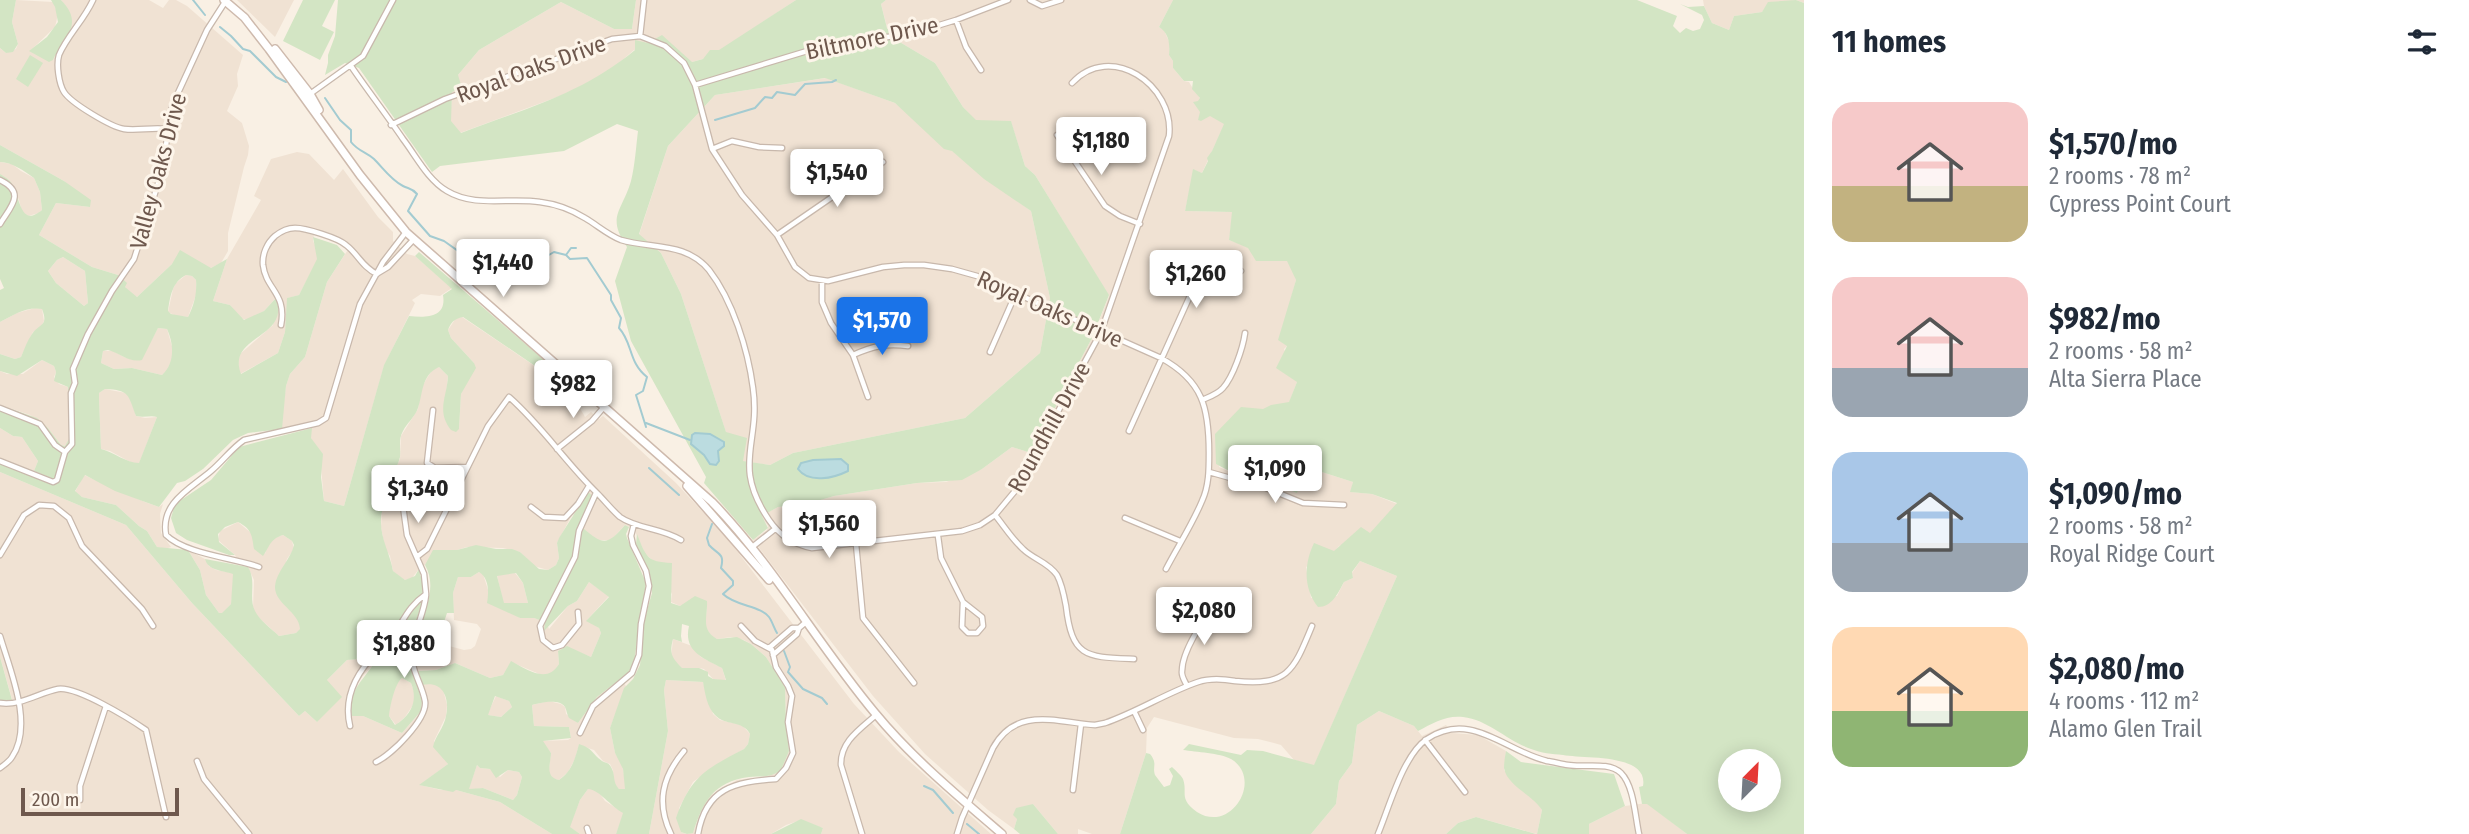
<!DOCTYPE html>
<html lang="en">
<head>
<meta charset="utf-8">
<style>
	body { margin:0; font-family:"Fira Sans Condensed",sans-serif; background:#f2f2f3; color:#1f2937; height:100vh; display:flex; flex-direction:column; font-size:26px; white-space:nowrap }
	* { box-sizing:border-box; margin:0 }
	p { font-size:23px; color:#747a83 }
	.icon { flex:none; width:38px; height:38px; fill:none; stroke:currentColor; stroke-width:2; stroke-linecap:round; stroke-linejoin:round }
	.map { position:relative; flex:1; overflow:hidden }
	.details { display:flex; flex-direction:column; background:#fff; width:665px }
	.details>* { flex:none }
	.needle { width:46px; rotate:24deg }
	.fabs { position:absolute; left:1718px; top:749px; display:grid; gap:14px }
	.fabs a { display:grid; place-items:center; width:63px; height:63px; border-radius:50%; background:#fff; box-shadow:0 4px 18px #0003; font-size:35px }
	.scale { position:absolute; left:21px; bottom:18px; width:158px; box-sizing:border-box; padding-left:7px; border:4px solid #6e584d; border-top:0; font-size:19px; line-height:24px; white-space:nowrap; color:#6e584d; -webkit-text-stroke:5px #fdf5ea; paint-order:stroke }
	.price { position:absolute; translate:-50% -60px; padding:0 16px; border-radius:7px; background:#fff; color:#222; font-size:23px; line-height:46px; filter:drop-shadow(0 2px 4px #0008) }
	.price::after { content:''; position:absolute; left:50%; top:42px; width:21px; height:16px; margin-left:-10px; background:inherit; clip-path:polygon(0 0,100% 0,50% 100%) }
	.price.on { background:#1a73e8; color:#fff }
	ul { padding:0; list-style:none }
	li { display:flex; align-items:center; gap:21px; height:175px; padding:0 28px }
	li span { display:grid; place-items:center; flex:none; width:196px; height:140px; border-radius:21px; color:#555 }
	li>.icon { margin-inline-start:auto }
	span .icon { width:84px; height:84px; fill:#fffc; stroke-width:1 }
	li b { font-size:30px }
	h2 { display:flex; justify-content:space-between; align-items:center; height:84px; padding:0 28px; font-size:30px }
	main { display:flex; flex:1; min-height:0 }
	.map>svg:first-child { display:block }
</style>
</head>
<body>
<main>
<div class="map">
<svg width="1804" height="834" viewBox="0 0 1804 834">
	<rect width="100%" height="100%" fill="#f9f0e4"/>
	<path fill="#f0e2d3" d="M16 0 53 2 58 14 55 27 30 51 53 60 65 5 61 0H149L163 8 169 0H176L187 6 243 55 237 74 238 86 227 111 242 123 249 146 248 155 244 167 228 233V251L221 263 211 268 172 264 137 297 128 292 118 275 92 267 39 235 56 203 90 207 64 181 0 145V48L6 53 16 49 18 44 12 22Z
		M237 0H294L275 37Z
		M636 0H796L710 57 692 62 634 50 612 69 576 90 460 133 450 121 453 81 479 50 561 2 614 29H632Z
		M886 0H1173L1159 27 1164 30 1170 44 1169 55 1173 61V68L1184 81 1189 82 1195 92 1198 93 1201 102 1225 123 1202 173 1194 170 1185 211 1233 212 1229 240 1244 245 1288 253 1296 280 1286 317 1287 346 1284 349 1297 382 1289 403 1216 438 1219 467 1239 476 1267 481 1297 492 1306 467 1353 482 1351 492 1372 494 1397 504 1370 534 1339 546 1334 552 1306 567 1311 598 1337 596 1344 582 1353 578 1352 573 1360 561 1397 576 1314 766 1294 760 1281 745 1274 743 1258 739 1234 738 1154 717 1147 728 1146 753 1120 834H1092L1078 829V834H1058L1033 804 1017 819 1014 829 988 810 925 754 873 696 753 540 767 530 768 526 761 516 778 507 807 504 834 496 917 483 946 482 982 469 1012 447 1031 453 1092 338 1109 296 1035 175 1025 166 1011 122 976 121 963 107 935 63 898 41 887 27 881 4Z
		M1703 0H1804V3L1796 0 1766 7 1762 12 1734 16 1729 30 1712 23 1704 6Z
		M826 78 895 103 980 174 1031 211 1050 298 1040 353 965 418 793 453 770 465 735 460 681 294 661 253 639 235 668 146 715 95Z
		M297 152 309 154 334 180 343 169 378 217 393 232V241L407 254 415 256 452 288 440 296 421 294 412 300 415 303 384 366 344 506 324 501 321 467 311 438V422L282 429V417L286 386 290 374 305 357 327 282 351 245 315 229 313 241 316 247 318 259 299 295 288 298 285 332 278 353 240 374 238 363 240 354 273 325 275 299 264 311 247 320 240 318 230 305 213 301 227 259 261 200 254 196 271 159Z
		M0 162 12 164 21 171 34 178 40 192 42 210 39 213 28 216 22 212 19 200 9 180 0 174Z
		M63 257 85 271 88 303 84 306 56 283 48 271 57 260Z
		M186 275 192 276 196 280V295L188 317 176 316 168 312 173 289 176 283Z
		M35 308 42 309 44 321 41 327 33 332 21 357 15 359 0 354V322L17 313Z
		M462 317 560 383 573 396 585 417 591 412 599 419 603 416 676 483 727 538 854 704 899 752 991 834H821L823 828 798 821 786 825 771 834H687L693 832 705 801 710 796 737 780 768 776 789 751 786 726 785 688 766 657 751 644 744 640 731 637 717 639 712 637 705 626 707 607 686 604 680 606 671 602 672 594 655 562 645 554 634 529 625 525 611 540H598L592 537 583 528 590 509 572 515 557 543 559 558 556 565 548 570 534 566 520 552 503 548 467 547 457 550H434L428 563 419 569 412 578 405 580 398 576 393 571 390 556 385 548 381 527 382 508 397 494 395 469 400 459 401 436 418 409 421 389 427 378 433 369 439 367 448 376 446 394 459 429 461 394 474 363 451 338 448 330 456 318Z
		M158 328 167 329 173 350V357L167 371 162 375 132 368 114 369 101 363 103 351H113L126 358 151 341Z
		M42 360 54 366 56 372 54 377 59 384 68 387 69 443 65 446 61 445 48 428 30 415 0 405V371L7 374H23Z
		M105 389 126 393 131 398 136 416 145 418 157 417 139 464 132 463 110 451 101 449 99 398V393Z
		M0 428 13 436 22 437 38 461 34 471 0 458Z
		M0 472 126 525 192 603 299 716 305 711 317 722 327 680 347 660 360 659 375 651 377 658 376 662 360 679 356 688 350 706 353 715 363 716 402 733 421 711 423 698 418 686 430 683 439 685 443 689 447 705 446 716 434 741 448 764 420 785 441 790H456L500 802 552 834H0V700L12 699 0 657Z
		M84 475 145 502 159 507 163 504 160 514 161 533 171 547 165 549 157 547 147 531 139 526 116 505 82 497 75 492Z
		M238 522 250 532 265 554 268 544 274 538 283 535 292 541 294 549 287 559 284 569 279 574 300 624V630L296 633 279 636 257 616 253 609 254 580 248 567 239 564 235 555 218 540 220 531Z
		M188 550 205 559 209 566 216 570 233 573 234 581 231 604 222 614 219 613 206 595 200 570Z
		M479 572 483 574 489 593 520 618H534L546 622 549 629 568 606 577 601 589 582 609 596 587 620 599 628 601 633 591 657 566 647 558 651 559 664 557 668 552 674 544 676 511 662 503 675 490 678 455 663 436 670 412 671 408 657 411 631 420 634 429 622 444 631 446 635V644L449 646 464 650 471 649 475 646 481 629 477 624 454 620 453 593 458 577H471Z
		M515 573 523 583 528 603H503L497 575Z
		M673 639 692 646 701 657 722 668 726 681 713 679 704 669 699 668 682 669 671 658Z
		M402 678 411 683 416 697 415 702 405 717 396 725 389 716V710L395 685Z
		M621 679 626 686 610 728 615 753 622 764 625 781V789H619L614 784 613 770 610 764 603 761 594 750 579 745 575 759 568 772 559 780 554 779 549 774V768L551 753 542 741 568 740 571 738 569 727 534 726 532 705 549 701 561 704 565 707 566 714 578 723 597 697Z
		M666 680 703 682 713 714 720 720 742 725 750 734 748 744 744 749 716 765 693 782 679 808 681 832 687 834H649L668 731 664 690Z
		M496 696 509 701 512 707 501 717 487 715Z
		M1379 711 1414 726 1422 736 1446 725 1452 733 1478 735 1506 751 1504 770 1512 781 1537 801 1542 810 1537 834 1476 817 1458 823 1446 834H1311L1336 804 1339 781 1352 763 1357 725Z
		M477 765 480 768 490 769 500 777 508 770 519 772 522 777 517 795 513 800 483 788 468 790Z
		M592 788 598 791 605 801 624 813 616 834H580L569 827 580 800 588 789Z
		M1647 803 1687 834H1589V824L1625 806Z"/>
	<path fill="#d3e5c4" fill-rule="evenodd" d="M0 0H16L12 22 18 44 13 52 6 53 0 48Z
		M51 0H61C85 25 64 36 53 60L49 62 29 51 47 37 58 22 55 7Z
		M303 0H335L322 26 334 32 320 60 283 41Z
		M338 0H636L632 29H614L561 2 479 50 458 75 462 88 452 92 451 121 461 133C524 109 582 94 635 50V40L648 43 662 35 692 62 703 59 710 50H719L796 0H886L881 4 887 28 898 41 935 63 963 107 976 120 1011 121 1025 166 1035 175 1109 295 1092 338 1031 453 1012 447 982 469 962 480 917 483 834 496 807 504 778 507 762 516 768 528 753 540 704 483 706 477 631 341 615 281 627 247C606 216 622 212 631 181 635 165 636 147 638 131L617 124 564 151 440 166 432 172 359 68 345 63 325 75 328 63V55L335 36ZM825 78 895 103 944 149 952 151 984 179 1031 211 1050 298 1040 353 965 418 793 453 770 465 743 461 747 438 726 432 681 294 661 253 639 234 668 146 715 95Z
		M1173 0H1637L1677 16 1673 26 1680 33 1686 28 1693 31 1700 29 1704 20 1702 15 1680 4 1688 7 1704 6 1712 23 1729 30 1734 16 1762 12 1768 2 1796 0 1804 3V834H1687L1647 804H1642L1639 787 1643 786C1649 753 1583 759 1563 755 1552 754 1541 753 1531 749 1507 741 1489 720 1463 717 1446 715 1433 723 1418 731L1414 726 1379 711 1357 725 1352 763 1339 781 1336 804 1311 834H1120L1146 753 1150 754C1158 764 1152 766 1155 775L1164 787 1170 785 1173 776 1169 769 1172 767C1175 770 1181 775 1183 779 1188 793 1178 798 1197 812 1231 834 1264 779 1231 759 1220 753 1196 752 1183 750L1189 744 1241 755 1247 750 1263 751 1314 765 1397 576 1360 561 1352 572 1353 578 1344 582C1338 593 1332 607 1318 607 1303 588 1304 564 1314 543L1334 551 1361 527 1370 533 1397 503 1372 494 1350 492 1353 482 1306 467 1297 493 1267 481 1239 476 1216 464 1215 434 1241 407 1263 409 1271 405 1289 402 1297 382 1276 368 1287 346 1278 340 1296 280 1287 261H1256L1248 248 1229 240 1232 212 1185 211 1193 169 1202 173 1208 161 1207 158 1212 151 1224 124 1210 116 1201 121 1198 120 1200 112 1193 102 1198 101 1200 98 1192 89 1193 81H1184L1173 68V61L1169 55C1170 44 1169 33 1159 27ZM1769 761V800H1731V761Z
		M30 55 43 63 28 87 16 79Z
		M0 145 64 181 91 200 90 207 56 203 39 235 92 267 118 275 127 283 125 287 137 297 172 264 180 250 211 268 227 259 213 301 230 305 244 320 264 311 276 298C291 339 226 335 241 374L278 353 285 332 287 298 299 295 317 259 313 237 337 245 345 254 327 282 305 357 290 374 286 386 282 429 248 433 233 440 203 469 185 481 177 483 159 507 115 491 85 475 75 491 82 497 116 505 139 526 147 531 157 547 188 550 200 570 206 595 219 613H222L231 604 233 574C222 570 208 571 205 559L248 567C257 581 248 597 255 611 259 620 272 629 279 636L296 633 300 629C299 611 274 604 275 586 276 572 291 559 294 545L292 541 283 535C270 539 270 546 263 556L254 549C252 536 252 529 238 522L225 527 218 534 219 542 235 555H229L187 540 176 533 171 518 175 504 211 480 239 447 312 428 311 438 323 454 321 477 324 501 344 506 384 365 409 316C426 318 447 318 443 295L452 289 415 256 419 252 575 387 577 394 573 396 560 383 463 317C454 319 451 322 448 330L451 338 474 363 476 368 461 394 459 429 456 432 451 430C436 411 447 397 448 376L439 367C421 375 423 394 418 408 415 417 407 423 403 431 398 440 401 447 400 457 399 462 396 467 395 472 395 479 400 486 397 493 392 505 381 503 381 519 380 538 390 553 393 571L405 580 415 576 419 569 424 590 423 602 410 637 408 657 422 701 421 711 402 733 363 716H352C346 690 367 678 377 658L375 651 360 659 347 660 327 680 342 697 317 722 305 711 299 716 192 603 126 525 0 472V464L50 484 49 477 34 471 38 461 22 437 13 436 0 428V405L37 418 48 428 61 445 65 446 69 439 68 387 54 381 56 372 54 366 42 360 17 376 0 371V354L15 359 21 357C24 350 27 341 32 334 39 323 49 327 42 309 27 306 13 315 0 322V290L4 288 0 279V174C1 174 9 180 9 180 21 192 18 230 42 210L40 192 34 178C24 171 12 162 0 162ZM63 257 85 271 88 303 84 306 56 283 48 271 57 260ZM186 275 192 276 196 280C197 294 194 305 188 317L171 314 168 311C170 297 172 282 186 275ZM158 328 167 329C174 344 175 363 162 375L132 368 114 369 101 363 103 351 108 350C120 353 129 363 142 360ZM105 389C130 390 128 395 136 416 144 418 151 415 157 417L139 463C126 463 114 452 101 449L99 398V393ZM402 678 411 683C418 700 412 715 395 725L389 716C390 706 395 683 402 678Z
		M588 492 597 500 590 509 583 528C603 545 607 546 625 525L629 527 626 534 627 538 646 583 634 662 628 673 597 697 578 723 569 718C567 715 567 711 565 707 559 698 540 703 532 705L534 726 569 727 571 738 543 741 551 753C551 763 544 777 559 780 572 771 575 759 579 744 594 749 591 753 602 761 608 764 608 762 611 767 616 775 612 782 619 789H625L623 769 615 753 610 728 624 688 633 679 640 665 644 621 652 593 648 569 636 544 637 534C646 556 646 562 672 563L671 603 680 606 695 596 707 601C708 617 700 629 717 639L737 637 751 644 766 657 785 687 786 726 789 751 781 770C771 778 761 776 749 777 713 782 703 802 693 833L687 834 681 832 676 818C691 776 706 769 744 749L748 744 750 734C743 720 725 726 715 715 707 707 705 693 703 682L666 680 664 690 668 731 649 834H616L623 813C610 806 600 790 588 789L580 800 570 827 580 834H552L500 802 456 790 453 792 419 785 448 764 433 747C435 736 444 728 446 716 450 698 443 680 422 685L418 671 436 670 455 663 490 678 503 675 511 661C528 670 547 684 559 664L558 651 567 646 591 657 601 633 599 628 586 621 609 597 589 582 577 601 568 606 544 631 545 622 534 618H520L487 603C489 592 489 578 479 572L471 577H458L453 593 454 613H447L444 622 440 627 429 622 420 634 417 633C424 612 438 588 425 565L433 550H457L476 545 496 549H512L520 552 539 569 548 570 556 565 559 558 557 543 559 538ZM516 573 523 583 528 603H504L497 576ZM682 624 689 626C683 651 703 658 722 668L726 680 713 679 708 676V672L699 668H682C672 658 669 654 673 639L682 642 681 636ZM495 696 509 701 512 707 501 717 488 715ZM477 765 480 768 490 769 496 778 508 770 519 772 522 777 517 795 513 800 483 788 469 789Z
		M0 657 12 700H0Z
		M1506 751 1521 762 1614 774 1625 806 1589 824V834H1537L1542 810C1533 795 1507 786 1504 768 1504 763 1505 756 1506 751Z
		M1033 804 1058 834H1020L1014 829 1017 819 1013 815 1016 808Z
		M1476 817 1536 834H1446L1458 823Z
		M801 819 823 828 821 834H771Z"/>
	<path fill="#bbdce0" stroke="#a3cbd1" stroke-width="2" d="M695 433 710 434 724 442V446L718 451 719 461 716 465 710 464 704 455 691 444 692 435Z
		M841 459 848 465V471C834 478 809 484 798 469L801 463 813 460Z"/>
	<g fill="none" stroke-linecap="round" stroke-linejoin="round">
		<path stroke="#a3cbd1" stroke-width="2" d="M193 0 205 15
			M220 27 231 36 243 49 250 51 276 77 286 82
			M325 98 340 120 351 130V142C358 151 366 152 374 159 383 168 391 180 403 186 409 189 412 188 417 194L408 211 430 236 444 241 468 258 485 249 513 265C522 256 534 249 547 256L554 252 566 255 570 259 587 258 611 295V300L621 318 619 328C633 343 628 362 647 377L643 391 636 395 646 427
			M715 120 755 108 765 97 772 98 777 92 795 95 805 84 832 82 836 80
			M566 255 571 248H576
			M646 423 690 440
			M649 468 679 495
			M712 524 707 538 709 545C718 555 725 553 721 568L733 581V585L723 594C735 606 761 606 769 617 772 621 774 628 777 633
			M784 651 790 667 788 672 803 689 822 698 827 704
			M924 786 933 790 953 813
			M967 824 979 834"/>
		<g stroke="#c8b8ac" stroke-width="7">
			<path id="street" d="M93 0C84 20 67 36 59 55 56 65 59 84 64 92 71 103 111 127 124 129 138 131 152 127 167 129
				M1030 0 1042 6 1061 0
				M956 20 966 47 981 70
				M640 36 644 0
				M351 66C368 91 386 114 403 139 416 156 428 180 447 191 475 208 510 197 540 202 556 204 572 210 585 218 597 225 608 235 621 240 652 249 686 242 709 270 733 301 748 350 753 388 761 444 731 464 769 520 780 536 793 544 812 548L962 531 980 525 995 515 1015 491 1101 332 1169 136C1175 85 1110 41 1072 83
				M695 85 837 42 907 35 956 20 1008 0
				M310 94 363 56 393 0
				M391 125 445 99 612 39 640 36 665 46 684 63 695 85 712 149 742 195 777 235 795 267 809 278 828 281 883 267 904 265H924L952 269 977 276 1161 358C1203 381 1209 408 1209 453 1209 469 1209 486 1202 501 1192 525 1178 546 1166 569
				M1057 135 1105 206 1120 216 1140 224
				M712 149 732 141 759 147 782 148
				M0 180C27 193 10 207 0 224
				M777 235 883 162
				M378 273 388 267 414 239
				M822 281V302L831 323 853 355 868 397
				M281 325C287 293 266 290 263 265 262 254 267 243 275 236 280 232 288 228 295 228 306 228 338 238 346 245 358 254 362 267 377 274
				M990 352 1016 293
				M853 355C873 346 887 343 908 346
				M1202 400C1209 397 1218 394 1223 388 1233 377 1243 348 1245 333
				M0 408 40 424 55 445 65 452
				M433 410 427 463 435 468 467 467
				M1129 431 1198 278C1212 265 1224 263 1241 271
				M557 449 592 421 604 407
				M0 461 53 482 57 480 65 452 72 444 71 393 75 383 73 369 88 334 112 291 134 259 162 171 172 106 207 30 225 2
				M1209 472 1266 488 1303 503 1344 505
				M531 507 544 517 565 518 578 504 589 486
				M995 515C1004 526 1012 539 1023 549 1033 559 1048 562 1057 575 1062 584 1064 595 1066 606 1072 658 1086 657 1134 659
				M1125 518 1180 541
				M938 536 941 558 963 602 982 617 983 626 977 633H968L962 627 963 602
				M856 544 863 618 914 683
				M751 548 775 529
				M0 555 24 515 39 505 54 506 69 518 82 546 142 609 153 626
				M418 556 427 549 488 426 509 397C542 426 566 463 597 493 605 501 612 510 620 517 637 529 662 528 681 540
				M259 567C235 558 185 554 166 535 160 503 190 489 211 471 223 461 231 449 244 440L318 423 326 418 360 304 383 262 406 232
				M578 612 579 624 562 645 553 648 543 640 540 626 575 557 579 531 596 493
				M0 636C10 670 34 725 12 757 10 761 4 765 0 768
				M769 648 792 628H799L806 622
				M773 655 797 634 799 628
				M1187 686C1185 681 1181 676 1182 671 1182 653 1202 619 1215 608
				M0 703C21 706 38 693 58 689 77 686 130 719 146 730L166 817
				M1134 711 1143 730
				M350 726C343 697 356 673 377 652 381 648 386 646 389 641 403 624 406 608 426 594L424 574 407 535 402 499
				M580 733 593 706 632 673 639 655 641 624 649 586 646 571 633 545 631 536 634 524
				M1425 740 1465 792
				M197 761 204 779 249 834
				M376 762C391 755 428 719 425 701 422 684 411 671 412 653 413 632 424 615 426 595
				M1073 790 1081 724
				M80 800V786L106 706
				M587 828 589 834
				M671 834C656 803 662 777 684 751
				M698 834C706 788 734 782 776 779L786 768 793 753 788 722 792 696 788 686 776 667 772 650 755 641 741 626
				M862 834 841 765C840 742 860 729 876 715
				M957 834 962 818 993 748C1016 706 1056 722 1095 725L1105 723C1137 712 1166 693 1198 682 1210 678 1223 679 1235 681 1288 686 1293 672 1312 626
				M1378 834C1389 808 1403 755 1427 739 1471 710 1505 751 1547 761 1554 762 1561 764 1568 765 1584 768 1608 761 1621 773 1634 786 1635 816 1639 834"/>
		</g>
		<g stroke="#cebaad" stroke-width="10">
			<path id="secondary" d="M224 0 245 18
				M244 17 269 49 360 175 406 232 712 502C774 566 818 645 875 713 912 758 958 796 1002 834
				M275 49 310 94 319 110
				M687 486 769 580"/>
		</g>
		<use href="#street" stroke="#fff" stroke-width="4.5"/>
		<use href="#secondary" stroke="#fff" stroke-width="7"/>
	</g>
	<g text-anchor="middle" stroke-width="6" stroke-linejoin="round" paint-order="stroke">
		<g font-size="23" fill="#6e584d" stroke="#fdf5ea">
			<text transform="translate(872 38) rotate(-12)" y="8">Biltmore Drive</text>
			<text transform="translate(531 69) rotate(-20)" y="8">Royal Oaks Drive</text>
			<text transform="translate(158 171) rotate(-75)" y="8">Valley Oaks Drive</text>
			<text transform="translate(1050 309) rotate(24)" y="8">Royal Oaks Drive</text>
			<text transform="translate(1049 427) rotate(-61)" y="8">Roundhill Drive</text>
		</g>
	</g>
</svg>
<div class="fabs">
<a><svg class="needle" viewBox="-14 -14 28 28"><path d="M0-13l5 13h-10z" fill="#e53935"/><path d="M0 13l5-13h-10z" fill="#747a83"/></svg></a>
</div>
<div class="scale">200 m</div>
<b class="price" style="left:1101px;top:177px">$1,180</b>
<b class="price" style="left:837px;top:209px">$1,540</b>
<b class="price" style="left:503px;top:299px">$1,440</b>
<b class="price" style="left:1196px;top:310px">$1,260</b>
<b class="price on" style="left:882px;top:357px">$1,570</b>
<b class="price" style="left:573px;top:420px">$982</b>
<b class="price" style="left:1275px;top:505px">$1,090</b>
<b class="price" style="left:418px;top:525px">$1,340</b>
<b class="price" style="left:829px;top:560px">$1,560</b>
<b class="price" style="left:1204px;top:647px">$2,080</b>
<b class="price" style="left:404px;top:680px">$1,880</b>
</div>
<section class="details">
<h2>11 homes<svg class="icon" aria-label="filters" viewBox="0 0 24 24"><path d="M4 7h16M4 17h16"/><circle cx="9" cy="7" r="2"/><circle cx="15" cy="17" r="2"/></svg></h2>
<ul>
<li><span style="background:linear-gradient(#f6c9c9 60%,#c2b280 0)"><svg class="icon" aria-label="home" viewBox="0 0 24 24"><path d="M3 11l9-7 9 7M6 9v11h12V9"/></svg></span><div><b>$1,570/mo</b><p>2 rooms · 78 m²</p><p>Cypress Point Court</p></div></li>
<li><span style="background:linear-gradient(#f6c9c9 65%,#9aa5b1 0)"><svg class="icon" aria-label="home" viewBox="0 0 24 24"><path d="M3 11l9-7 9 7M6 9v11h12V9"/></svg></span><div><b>$982/mo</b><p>2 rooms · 58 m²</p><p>Alta Sierra Place</p></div></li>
<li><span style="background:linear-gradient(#a9c7e8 65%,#9aa5b1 0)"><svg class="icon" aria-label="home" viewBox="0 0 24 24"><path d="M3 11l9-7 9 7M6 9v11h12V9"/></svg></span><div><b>$1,090/mo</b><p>2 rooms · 58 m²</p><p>Royal Ridge Court</p></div></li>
<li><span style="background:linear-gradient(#ffd9b3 60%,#8fb573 0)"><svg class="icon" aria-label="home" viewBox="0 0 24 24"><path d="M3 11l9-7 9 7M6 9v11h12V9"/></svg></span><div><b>$2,080/mo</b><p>4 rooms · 112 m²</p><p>Alamo Glen Trail</p></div></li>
</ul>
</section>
</main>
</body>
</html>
